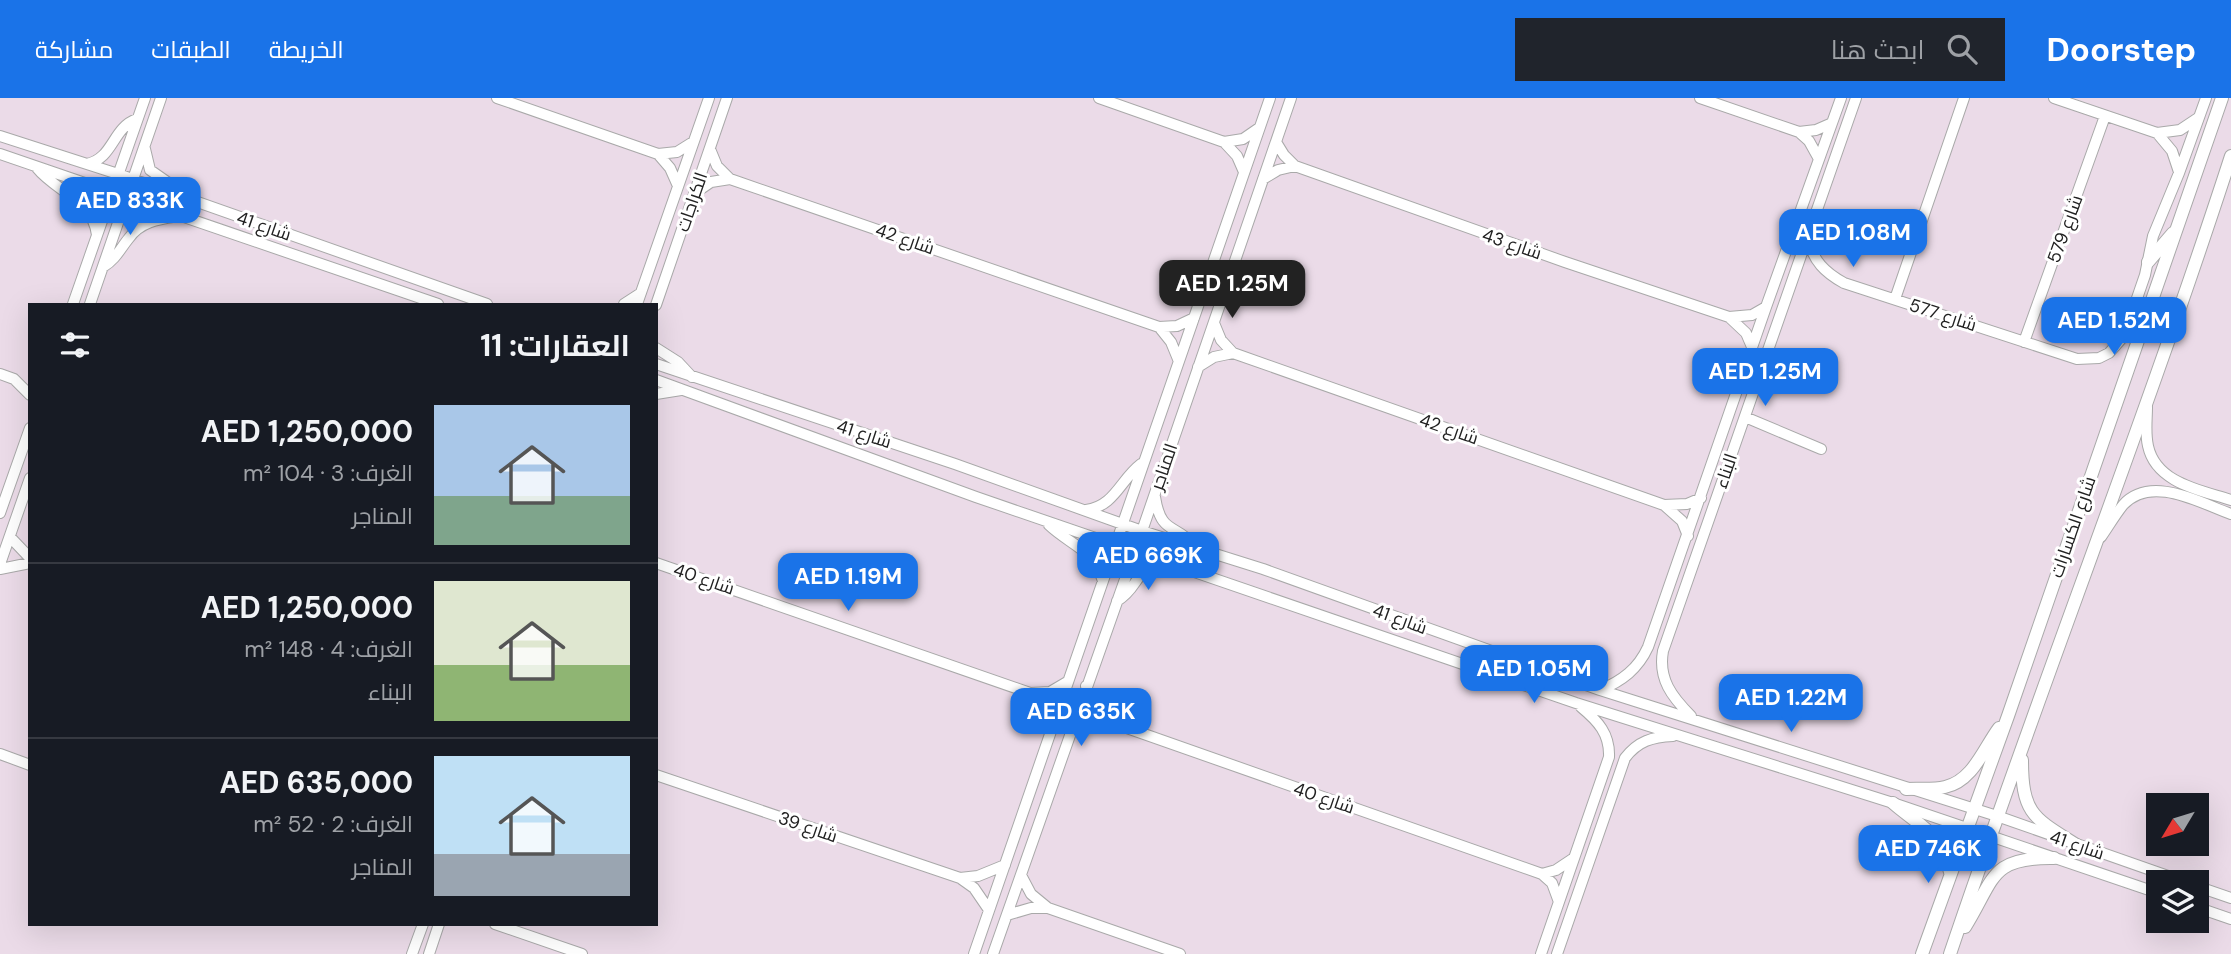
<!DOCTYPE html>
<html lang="ar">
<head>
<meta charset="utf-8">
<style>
	body { margin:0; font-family:"DM Sans",Cairo,sans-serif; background:#20242c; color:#f1f3f6; direction:rtl; height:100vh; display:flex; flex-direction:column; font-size:26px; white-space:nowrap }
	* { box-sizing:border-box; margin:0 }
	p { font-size:23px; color:#9ea1a6 }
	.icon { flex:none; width:38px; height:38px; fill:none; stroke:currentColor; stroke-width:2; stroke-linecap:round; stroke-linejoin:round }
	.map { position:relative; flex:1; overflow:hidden; direction:ltr }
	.sheet { position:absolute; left:28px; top:205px; width:630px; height:623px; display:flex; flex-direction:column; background:#171b24; border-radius:0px; box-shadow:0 7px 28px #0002; direction:rtl }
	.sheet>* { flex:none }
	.needle { width:46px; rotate:232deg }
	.fabs { position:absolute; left:2146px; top:695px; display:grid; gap:14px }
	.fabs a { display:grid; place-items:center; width:63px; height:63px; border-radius:0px; background:#171b24; box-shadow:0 7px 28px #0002; font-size:35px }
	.price { position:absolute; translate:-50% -60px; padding:0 16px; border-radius:14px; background:#1a73e8; color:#fff; font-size:23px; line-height:46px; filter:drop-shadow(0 2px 4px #0008) }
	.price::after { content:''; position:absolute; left:50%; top:42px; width:21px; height:16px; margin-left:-10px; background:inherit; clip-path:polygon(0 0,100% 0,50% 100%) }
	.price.selected { background:#222; color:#fff }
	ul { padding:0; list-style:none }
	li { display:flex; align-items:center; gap:21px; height:175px; padding:0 28px }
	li+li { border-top:2px solid #363941 }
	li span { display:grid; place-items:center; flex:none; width:196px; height:140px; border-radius:0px; color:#555 }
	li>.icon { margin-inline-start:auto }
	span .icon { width:84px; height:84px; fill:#fffc; stroke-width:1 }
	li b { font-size:30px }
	h2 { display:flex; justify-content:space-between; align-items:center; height:84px; padding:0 28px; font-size:30px }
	header { display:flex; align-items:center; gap:42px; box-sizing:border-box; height:98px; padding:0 35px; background:#1a73e8; color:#fff }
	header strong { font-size:33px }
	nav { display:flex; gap:38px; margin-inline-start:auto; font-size:24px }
	.search { width:490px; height:63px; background:#20242c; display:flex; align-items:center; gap:18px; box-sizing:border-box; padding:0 24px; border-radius:0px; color:#9ea1a6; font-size:26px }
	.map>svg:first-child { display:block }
</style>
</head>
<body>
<header>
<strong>Doorstep</strong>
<div class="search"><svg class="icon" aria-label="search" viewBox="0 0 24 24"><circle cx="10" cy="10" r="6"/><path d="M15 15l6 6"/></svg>ابحث هنا</div>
<nav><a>الخريطة</a><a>الطبقات</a><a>مشاركة</a></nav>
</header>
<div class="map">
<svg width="2231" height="856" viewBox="0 0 2231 856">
	<rect width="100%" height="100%" fill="#f2efe9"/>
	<path fill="#ebdbe8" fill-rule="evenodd" d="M0 0H2231V856H0ZM30 206H656V826H30ZM2158 707H2196V746H2158ZM2158 784H2196V822H2158Z"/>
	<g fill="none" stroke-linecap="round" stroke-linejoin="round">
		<g stroke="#a9a9a9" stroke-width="12">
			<path id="minor" d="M497 0 658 56 677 54 693 44
				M1099 0 1224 44 1237 58 1244 74
				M1700 0 1799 34 1809 43 1819 61
				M2054 0 2157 35 2180 32 2198 20
				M1799 34 1816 32 1832 25
				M2157 35 2172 53 2179 74
				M0 38 118 76 487 206
				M1224 44 1243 41 1259 30
				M1276 44 1284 57 1295 68 1565 164 1729 219 1752 217 1766 209
				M145 51 150 72 173 88 177 97
				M710 51 717 68 730 81 1159 229 1177 228 1194 220
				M0 56 438 206
				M658 56 670 70 678 88
				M87 66C114 60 112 30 137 21
				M37 70C56 94 93 102 97 137
				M1263 81 1278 72 1295 68
				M695 95 711 84 730 81
				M1808 142C1814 163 1824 174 1844 185L2077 261 2099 260 2109 255 2124 238 2145 177 2153 138 2179 75 2206 0
				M103 169C116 161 120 151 129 140 141 123 160 121 179 118
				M1895 201 1964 0
				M73 206 145 0
				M90 206 161 0
				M624 206 641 195
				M637 206 709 0
				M656 207 727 0
				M1729 219 1746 235 1752 249
				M1214 225 1221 242 1233 255 1664 407 1682 423 1688 438
				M1159 229 1171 244 1178 261
				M2024 244 2105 18
				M656 250 678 264 692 279
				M656 266 955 366 1142 433 1263 471 1600 592 1997 718 2185 784
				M1198 269 1214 259 1233 255
				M0 276 14 281 30 297
				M656 282 976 399 1576 605 1893 705 2158 795
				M656 296 681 292
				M2147 309C2147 321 2145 335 2148 348 2156 385 2200 392 2231 402
				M1745 319 1821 351
				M1155 399C1161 437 1175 425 1195 448
				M1664 407 1687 406 1701 400
				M1086 412C1115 408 1120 382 1141 366
				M0 415 30 330
				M1049 427C1071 448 1093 450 1103 483
				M10 439 30 460
				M2101 439C2108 429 2115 417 2123 407 2151 376 2200 405 2231 416
				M656 465 1030 595 1050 594 1067 584
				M0 466 30 380
				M0 471 30 465
				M1117 503C1142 488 1132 468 1168 468
				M1086 588 1093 608 1107 623
				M1600 592C1622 583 1638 571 1648 549L1766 209 1841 0
				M1030 595 1044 611 1051 630
				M1691 618C1672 599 1658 581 1663 553L1856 0
				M1070 634 1087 625 1107 623 1542 776 1552 785 1559 804
				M0 656 30 667
				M656 677 960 780 974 790 989 812
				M1542 776 1556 772 1574 760
				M1021 777 1031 796 1048 810 1180 856
				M960 780 978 778 1005 767
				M2196 788 2231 800
				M2196 809 2231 821
				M1007 817 1031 810H1048
				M495 826 582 856
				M412 856 423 826
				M429 856 439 826
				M974 856 1270 0
				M993 856 1142 433 1291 0
				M1541 856 1609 659C1610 636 1598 623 1581 609
				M1557 856 1625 660C1638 643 1652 639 1673 638"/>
		</g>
		<g stroke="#a9a9a9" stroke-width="14">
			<path id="tertiary" d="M2148 164 2173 135
				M2022 662C2022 717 2034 720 2078 748
				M1906 691C1918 690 1933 692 1945 689 1973 683 1984 650 1999 630
				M1893 705C1923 731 1940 733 1950 774
				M1965 829C1995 781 1989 759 2054 760
				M1922 856 2008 618 2222 0
				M1950 856C2040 589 2144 326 2231 58"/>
		</g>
		<use href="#minor" stroke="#fff" stroke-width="10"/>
		<use href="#tertiary" stroke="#fff" stroke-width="12"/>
	</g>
	<g text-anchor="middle" stroke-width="6" stroke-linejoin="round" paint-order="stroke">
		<g font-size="18" fill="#222" stroke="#fff">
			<text transform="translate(692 104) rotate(-71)" y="6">الكراجات</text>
			<text transform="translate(264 128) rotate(19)" y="6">شارع 41</text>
			<text transform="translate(2065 131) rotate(-70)" y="6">شارع 579</text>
			<text transform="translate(905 141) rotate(19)" y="6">شارع 42</text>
			<text transform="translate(1512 146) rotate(19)" y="6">شارع 43</text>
			<text transform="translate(1943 217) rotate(18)" y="6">شارع 577</text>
			<text transform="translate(1449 331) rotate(19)" y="6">شارع 42</text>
			<text transform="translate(864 336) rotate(18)" y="6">شارع 41</text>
			<text transform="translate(1164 369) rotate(-71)" y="6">المناجر</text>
			<text transform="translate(1726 373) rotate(-71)" y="6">البناء</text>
			<text transform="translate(2073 429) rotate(-71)" y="6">شارع الكسارات</text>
			<text transform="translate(704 481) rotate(19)" y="6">شارع 40</text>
			<text transform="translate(1400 521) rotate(20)" y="6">شارع 41</text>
			<text transform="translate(1324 700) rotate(19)" y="6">شارع 40</text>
			<text transform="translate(808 729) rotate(19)" y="6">شارع 39</text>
			<text transform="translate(2077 747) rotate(19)" y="6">شارع 41</text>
		</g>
	</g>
</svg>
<div class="fabs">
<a><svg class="needle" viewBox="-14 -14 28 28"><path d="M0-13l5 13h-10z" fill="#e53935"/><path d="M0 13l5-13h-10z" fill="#9ea1a6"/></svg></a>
<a><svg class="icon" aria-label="layers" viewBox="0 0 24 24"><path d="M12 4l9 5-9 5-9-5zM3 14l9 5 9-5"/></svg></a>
</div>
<b class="price" style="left:130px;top:139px">AED 833K</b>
<b class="price" style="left:1853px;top:171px">AED 1.08M</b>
<b class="price selected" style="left:1232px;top:222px">AED 1.25M</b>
<b class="price" style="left:2114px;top:259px">AED 1.52M</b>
<b class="price" style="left:1765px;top:310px">AED 1.25M</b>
<b class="price" style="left:1148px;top:494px">AED 669K</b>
<b class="price" style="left:848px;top:515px">AED 1.19M</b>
<b class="price" style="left:1534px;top:607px">AED 1.05M</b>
<b class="price" style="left:1791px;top:636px">AED 1.22M</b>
<b class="price" style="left:1081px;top:650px">AED 635K</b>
<b class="price" style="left:1928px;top:787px">AED 746K</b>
<section class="sheet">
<h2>العقارات: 11<svg class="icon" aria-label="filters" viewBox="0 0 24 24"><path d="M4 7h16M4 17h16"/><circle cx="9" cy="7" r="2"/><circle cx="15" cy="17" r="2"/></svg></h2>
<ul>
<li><span style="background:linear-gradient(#a9c7e8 65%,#7fa58c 0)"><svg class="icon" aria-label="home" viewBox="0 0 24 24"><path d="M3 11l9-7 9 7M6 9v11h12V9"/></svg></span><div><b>AED 1,250,000</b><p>الغرف: 3 · 104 m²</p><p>المناجر</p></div></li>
<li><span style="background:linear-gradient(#dfe7d0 60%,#8fb573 0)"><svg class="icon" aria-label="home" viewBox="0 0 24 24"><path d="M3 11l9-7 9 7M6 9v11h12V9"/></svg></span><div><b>AED 1,250,000</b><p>الغرف: 4 · 148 m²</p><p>البناء</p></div></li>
<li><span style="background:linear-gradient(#bfe0f5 70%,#9aa5b1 0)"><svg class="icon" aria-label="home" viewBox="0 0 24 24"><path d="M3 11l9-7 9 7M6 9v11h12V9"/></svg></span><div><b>AED 635,000</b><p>الغرف: 2 · 52 m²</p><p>المناجر</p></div></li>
</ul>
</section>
</div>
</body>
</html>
